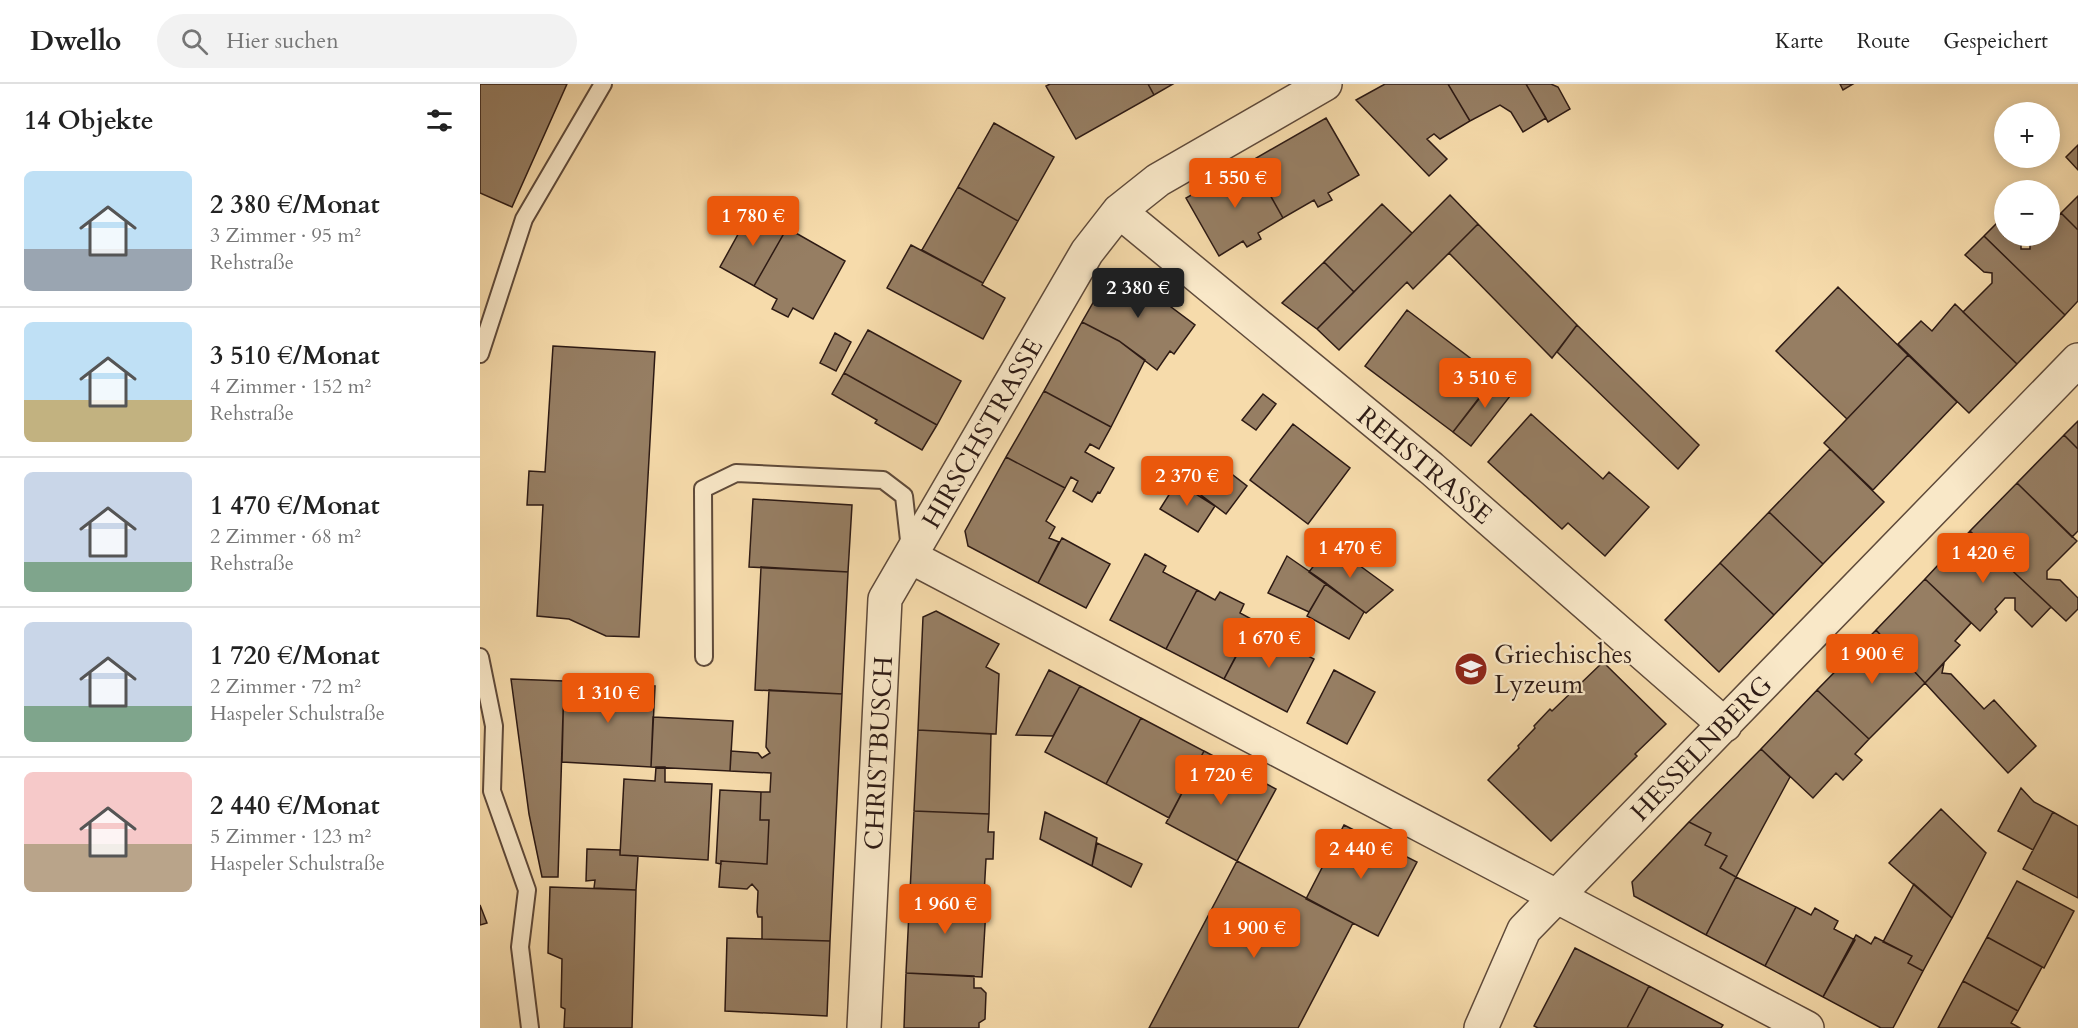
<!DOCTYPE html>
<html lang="de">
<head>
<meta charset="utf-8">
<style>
	body { margin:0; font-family:Cardo,serif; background:#f2f2f2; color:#222; height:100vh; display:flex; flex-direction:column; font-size:22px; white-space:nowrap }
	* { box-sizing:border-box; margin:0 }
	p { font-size:20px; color:#767676 }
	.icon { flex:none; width:33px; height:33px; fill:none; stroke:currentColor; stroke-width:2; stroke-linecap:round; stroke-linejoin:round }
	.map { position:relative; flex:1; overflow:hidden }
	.panel { display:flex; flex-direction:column; background:#fff; width:480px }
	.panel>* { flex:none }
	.controls { position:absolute; left:1514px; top:18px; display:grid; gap:12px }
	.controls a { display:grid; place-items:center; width:66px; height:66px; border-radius:50%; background:#fff; box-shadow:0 3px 15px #0003; font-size:30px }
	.price { position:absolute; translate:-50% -51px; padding:0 14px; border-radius:6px; background:#ea580c; color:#fff; font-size:20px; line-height:39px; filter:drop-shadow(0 2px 3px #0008) }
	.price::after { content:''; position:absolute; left:50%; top:36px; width:18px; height:14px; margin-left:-9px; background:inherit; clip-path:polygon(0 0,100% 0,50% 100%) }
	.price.selected { background:#222; color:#fff }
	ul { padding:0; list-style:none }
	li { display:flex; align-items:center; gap:18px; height:150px; padding:0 24px }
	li+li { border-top:2px solid #e0e0e0 }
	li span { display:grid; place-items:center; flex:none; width:168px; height:120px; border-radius:9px; color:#555 }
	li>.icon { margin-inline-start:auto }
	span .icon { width:72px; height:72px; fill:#fffc; stroke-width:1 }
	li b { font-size:26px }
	h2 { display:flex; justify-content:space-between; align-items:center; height:72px; padding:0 24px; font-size:26px }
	header { display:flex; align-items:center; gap:36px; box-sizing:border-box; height:84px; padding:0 30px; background:#fff; border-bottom:2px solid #e0e0e0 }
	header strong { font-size:28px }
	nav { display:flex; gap:33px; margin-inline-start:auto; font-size:21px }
	.search { width:420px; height:54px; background:#f2f2f2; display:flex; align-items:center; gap:15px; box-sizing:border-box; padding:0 21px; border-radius:33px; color:#767676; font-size:22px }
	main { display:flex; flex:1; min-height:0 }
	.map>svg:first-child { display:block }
</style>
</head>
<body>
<header>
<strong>Dwello</strong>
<div class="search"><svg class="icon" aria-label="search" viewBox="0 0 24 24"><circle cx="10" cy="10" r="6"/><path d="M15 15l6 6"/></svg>Hier suchen</div>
<nav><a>Karte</a><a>Route</a><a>Gespeichert</a></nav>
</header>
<main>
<section class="panel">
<h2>14 Objekte<svg class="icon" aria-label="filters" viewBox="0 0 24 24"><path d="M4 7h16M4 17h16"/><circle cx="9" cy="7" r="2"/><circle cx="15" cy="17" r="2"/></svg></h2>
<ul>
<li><span style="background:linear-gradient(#bfe0f5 65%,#9aa5b1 0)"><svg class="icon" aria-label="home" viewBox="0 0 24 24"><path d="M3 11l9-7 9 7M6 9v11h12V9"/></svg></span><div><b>2 380 €/Monat</b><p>3 Zimmer · 95 m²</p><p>Rehstraße</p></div></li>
<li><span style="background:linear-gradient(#bfe0f5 65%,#c2b280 0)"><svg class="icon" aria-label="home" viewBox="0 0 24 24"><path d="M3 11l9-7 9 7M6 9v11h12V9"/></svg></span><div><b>3 510 €/Monat</b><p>4 Zimmer · 152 m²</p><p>Rehstraße</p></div></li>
<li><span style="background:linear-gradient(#c9d6e8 75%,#7fa58c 0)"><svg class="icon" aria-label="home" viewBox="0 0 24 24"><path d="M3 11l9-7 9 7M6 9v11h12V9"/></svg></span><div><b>1 470 €/Monat</b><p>2 Zimmer · 68 m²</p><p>Rehstraße</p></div></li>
<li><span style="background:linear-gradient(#c9d6e8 70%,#7fa58c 0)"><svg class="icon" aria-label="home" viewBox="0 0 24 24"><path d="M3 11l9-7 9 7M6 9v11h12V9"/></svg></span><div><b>1 720 €/Monat</b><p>2 Zimmer · 72 m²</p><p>Haspeler Schulstraße</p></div></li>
<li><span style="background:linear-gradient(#f6c9c9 60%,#b9a48a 0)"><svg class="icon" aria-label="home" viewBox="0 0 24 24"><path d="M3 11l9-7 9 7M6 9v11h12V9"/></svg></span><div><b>2 440 €/Monat</b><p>5 Zimmer · 123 m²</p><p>Haspeler Schulstraße</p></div></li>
</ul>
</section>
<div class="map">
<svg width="1598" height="944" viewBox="0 0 1598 944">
	<rect width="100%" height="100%" fill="#f6dbab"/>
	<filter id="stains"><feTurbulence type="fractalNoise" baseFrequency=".00333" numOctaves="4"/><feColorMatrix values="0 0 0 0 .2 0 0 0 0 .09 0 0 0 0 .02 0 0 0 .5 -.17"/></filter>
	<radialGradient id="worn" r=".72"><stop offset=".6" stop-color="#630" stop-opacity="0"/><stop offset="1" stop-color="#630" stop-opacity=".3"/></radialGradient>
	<path fill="#967e63" stroke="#2d1a14" stroke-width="1.5" d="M0 0H87L32 123 0 109Z
		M570 0H668L674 11 596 55 566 2Z
		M668 0H693L674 11Z
		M905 0H968L990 37 960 55 954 50 947 55 967 75 949 92 876 16Z
		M968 0H1046L1066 34 1043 48 1031 28 1020 21 990 37Z
		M1046 0H1071L1078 3 1090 25 1068 38Z
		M1360 0H1373L1363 6Z
		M846 34 879 91 848 109 852 116 838 123 834 116 803 134 771 77Z
		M514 39 574 73 538 137 478 103Z
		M1598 61V86L1586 73Z
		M771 77 803 134 778 149 781 155 767 163 763 157 739 172 706 114Z
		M478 103 538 137 503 199 442 166Z
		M970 111 998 140 933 205 927 198 859 266 837 245Z
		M1598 112V146L1581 129Z
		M902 120 932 149 874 208 844 178Z
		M272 125 307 144 274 202 240 183Z
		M1581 129 1598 146V217L1585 231 1504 152 1522 134 1524 137V152H1539L1541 154V165H1550V161L1559 152H1569V141Z
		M998 140 1097 241 1072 274 969 169Z
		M307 144 365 177 333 235 313 224 308 233 292 225 297 215 274 202Z
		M1504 152 1585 231 1537 280 1483 228 1512 199V189L1504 188 1485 171Z
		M431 161 503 199 502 201 525 214 503 255 407 204Z
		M844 178 874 208 837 245 802 219Z
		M643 187 715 241 694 270 690 267 677 286 639 257 602 238 629 191Z
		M1358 203 1428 271 1367 335 1296 267Z
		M1475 220 1537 280 1489 329 1418 260 1441 237 1452 247Z
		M927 226 1015 293 973 348 885 282Z
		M602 238 639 257 665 276 631 343 564 307Z
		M1097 241 1219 361 1198 385 1077 268Z
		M388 246 481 297 457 341 364 289Z
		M355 249 371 258 356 287 340 279Z
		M73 262 175 268 159 553 126 552 89 535 57 532 63 421H47L49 387 65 388Z
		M1428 271 1477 318 1393 406 1344 359Z
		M1020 288 1038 302 991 362 973 348Z
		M364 289 457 341 442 366 395 339 397 336 352 310Z
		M564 307 631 343 619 365 610 360 605 368 634 384 620 409 618 408 612 418 593 407 598 397 591 393 585 404 526 373Z
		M783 310 796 320 776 346 762 336Z
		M1051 330 1123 395 1129 388 1169 423 1125 472 1088 439 1082 445 1008 378Z
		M1598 337V365L1584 351Z
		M813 340 870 384 828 440 770 396Z
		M1584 351 1598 365V447L1592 453 1537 399Z
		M1350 365 1404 418 1343 480 1289 428Z
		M526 373 585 404 566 437 575 443 569 454 579 458 558 499 488 462 485 447Z
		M731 374 767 402 746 430 709 402Z
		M697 398 735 422 718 448 680 425Z
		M1537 399 1597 457 1567 487V495L1580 496 1598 514V525L1586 537 1490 447Z
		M273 415 372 421 368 488 269 483Z
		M1289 428 1343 480 1294 531 1240 479Z
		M1490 447 1571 523 1552 543 1535 526V514H1525L1515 525 1517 528 1500 547 1445 495Z
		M582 454 630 480 606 524 558 499Z
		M850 460 913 506 886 529 829 488Z
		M665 470 686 482 683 488 717 506 686 565 630 536Z
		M807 472 846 499 829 528 788 509Z
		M1240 479 1294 531 1239 588 1185 536Z
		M281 483 368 488 362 610 275 606Z
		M1445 495 1491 539 1475 557 1480 561 1445 599 1396 546Z
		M846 499 884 528 869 555 827 532Z
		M717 506 735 516 740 508 764 520 760 529 775 537 744 595 686 565Z
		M456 527 519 560 506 583 519 590 516 650 438 646 443 533Z
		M771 543 791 552 794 546 803 551 799 557 834 575 807 628 744 595Z
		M1396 546 1445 599 1389 655 1337 606Z
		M1123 578 1186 640 1155 670 1157 672 1071 757 1008 696 1039 664 1038 662 1055 644 1054 642 1070 625 1072 627Z
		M1464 579 1462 589 1471 590 1504 625 1514 616 1556 662 1528 689 1445 599Z
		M569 586 600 602 573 652 536 651Z
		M854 586 895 608 867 660 827 639Z
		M31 595 84 597 78 793H62L49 730Z
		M84 597 175 602 171 683 82 678Z
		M600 602 661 634 626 700 565 668Z
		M289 606 362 610 350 857 282 855V833H278L277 828 278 807 272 800 267 805 239 803 241 777 287 780 289 736H280L281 708H290L291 689 250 687 251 667 278 669 282 674 290 669 286 663Z
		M1337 606 1389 655 1375 670 1382 676 1363 696 1356 689 1333 714 1281 665Z
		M173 633 253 637 250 687 171 683Z
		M661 634 724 667 689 734 626 700Z
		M438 646 511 650 509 730 434 727Z
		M1281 665 1310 693 1256 793 1240 784 1247 772 1225 761 1231 749 1209 738Z
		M724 667 796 705 757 777 686 739Z
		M176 683H185V698L232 700 228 776 140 771 144 695 175 697Z
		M1541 704 1554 718 1573 728 1553 766 1518 747Z
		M240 706 281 708 280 736H289L287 780 241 777V780L236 779Z
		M1461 725 1506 769 1472 834 1409 779Z
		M434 727 509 730 508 748H514L513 775H506L504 811 430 808Z
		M565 728 617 754 612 782 560 755Z
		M1573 728 1598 742V814L1543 785Z
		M1209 738 1231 749 1225 761 1247 772 1240 784 1256 793 1226 851 1154 812 1152 798Z
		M864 741 937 778 898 852 826 815Z
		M617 759 662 780 651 803 612 782Z
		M107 765 140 766V771L158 772 156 806 114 804 115 796 106 797Z
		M757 777 873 839 818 944H669Z
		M1256 793 1316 823 1285 882 1226 851Z
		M1537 797 1594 827 1564 884 1507 853Z
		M1434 800 1472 834 1443 887 1428 879 1432 872 1403 858Z
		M70 803 156 806 152 944H84L85 925 81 923 82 875 68 869Z
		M430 808 496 811 495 824H506L502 893 426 889Z
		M0 821 7 839 0 841Z
		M1316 823 1331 831 1335 824 1358 837 1354 845 1375 856 1343 913 1285 882Z
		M1376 851 1391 860 1395 853 1432 872 1428 879 1443 887 1413 944H1401L1343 913Z
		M1507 853 1562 883 1538 927 1483 897Z
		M247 854 350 857 347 932 245 927Z
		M1095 864 1169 902 1147 944H1058L1054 942Z
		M426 889 494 892V904H501L506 909 505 935 499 939V944H424Z
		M1483 897 1538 927 1531 939 1540 944H1458Z
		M1169 902 1243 941 1241 944H1147Z"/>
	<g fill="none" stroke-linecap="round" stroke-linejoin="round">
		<g stroke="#5f4a3a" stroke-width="20">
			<path id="service" d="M0 270 44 135 123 0
				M0 573 14 642 12 707 47 806 40 863 50 944
				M224 573 223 405 256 389 403 396 424 412 430 465"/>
		</g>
		<g stroke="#5f4a3a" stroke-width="36">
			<path id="minor" d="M639 127 951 384 1245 641
				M431 473 1327 944
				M384 944 405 515 607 168 639 127 678 96 845 0
				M1001 944 1044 846 1598 276"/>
		</g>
		<use href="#service" stroke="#f9e8c8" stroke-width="16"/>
		<use href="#minor" stroke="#f9e8c8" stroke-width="33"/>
	</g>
	<defs>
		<g id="school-disc" transform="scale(1.725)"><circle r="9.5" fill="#8f2418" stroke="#f9e8c8"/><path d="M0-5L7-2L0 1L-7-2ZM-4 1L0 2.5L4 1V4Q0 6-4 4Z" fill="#fff"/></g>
	</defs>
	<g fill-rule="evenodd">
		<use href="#school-disc" x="991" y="585"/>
	</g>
	<g text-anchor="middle" stroke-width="4.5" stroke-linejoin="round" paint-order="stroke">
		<g font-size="26" fill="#2d1a14" stroke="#f9e8c8">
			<text transform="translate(502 349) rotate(-60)" y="9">HIRSCHSTRASSE</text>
			<text transform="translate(945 381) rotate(40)" y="9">REHSTRASSE</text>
			<text transform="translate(1221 664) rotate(-46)" y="9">HESSELNBERG</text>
			<text transform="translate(398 669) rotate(-87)" y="9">CHRISTBUSCH</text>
		</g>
		<g font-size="26" fill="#2d1a14" stroke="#f9e8c8" text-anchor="start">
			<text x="1014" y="579">Griechisches<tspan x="1014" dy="30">Lyzeum</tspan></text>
		</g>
	</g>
	<rect width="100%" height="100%" filter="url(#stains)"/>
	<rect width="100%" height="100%" fill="url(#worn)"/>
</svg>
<div class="controls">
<a>+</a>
<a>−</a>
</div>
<b class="price" style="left:755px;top:125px">1 550 €</b>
<b class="price" style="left:273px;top:163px">1 780 €</b>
<b class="price selected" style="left:658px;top:235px">2 380 €</b>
<b class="price" style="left:1005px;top:325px">3 510 €</b>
<b class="price" style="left:707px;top:423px">2 370 €</b>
<b class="price" style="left:870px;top:495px">1 470 €</b>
<b class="price" style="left:1503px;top:500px">1 420 €</b>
<b class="price" style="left:789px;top:585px">1 670 €</b>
<b class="price" style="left:1392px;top:601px">1 900 €</b>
<b class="price" style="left:128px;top:640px">1 310 €</b>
<b class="price" style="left:741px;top:722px">1 720 €</b>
<b class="price" style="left:881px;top:796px">2 440 €</b>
<b class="price" style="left:465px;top:851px">1 960 €</b>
<b class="price" style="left:774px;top:875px">1 900 €</b>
</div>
</main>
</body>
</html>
